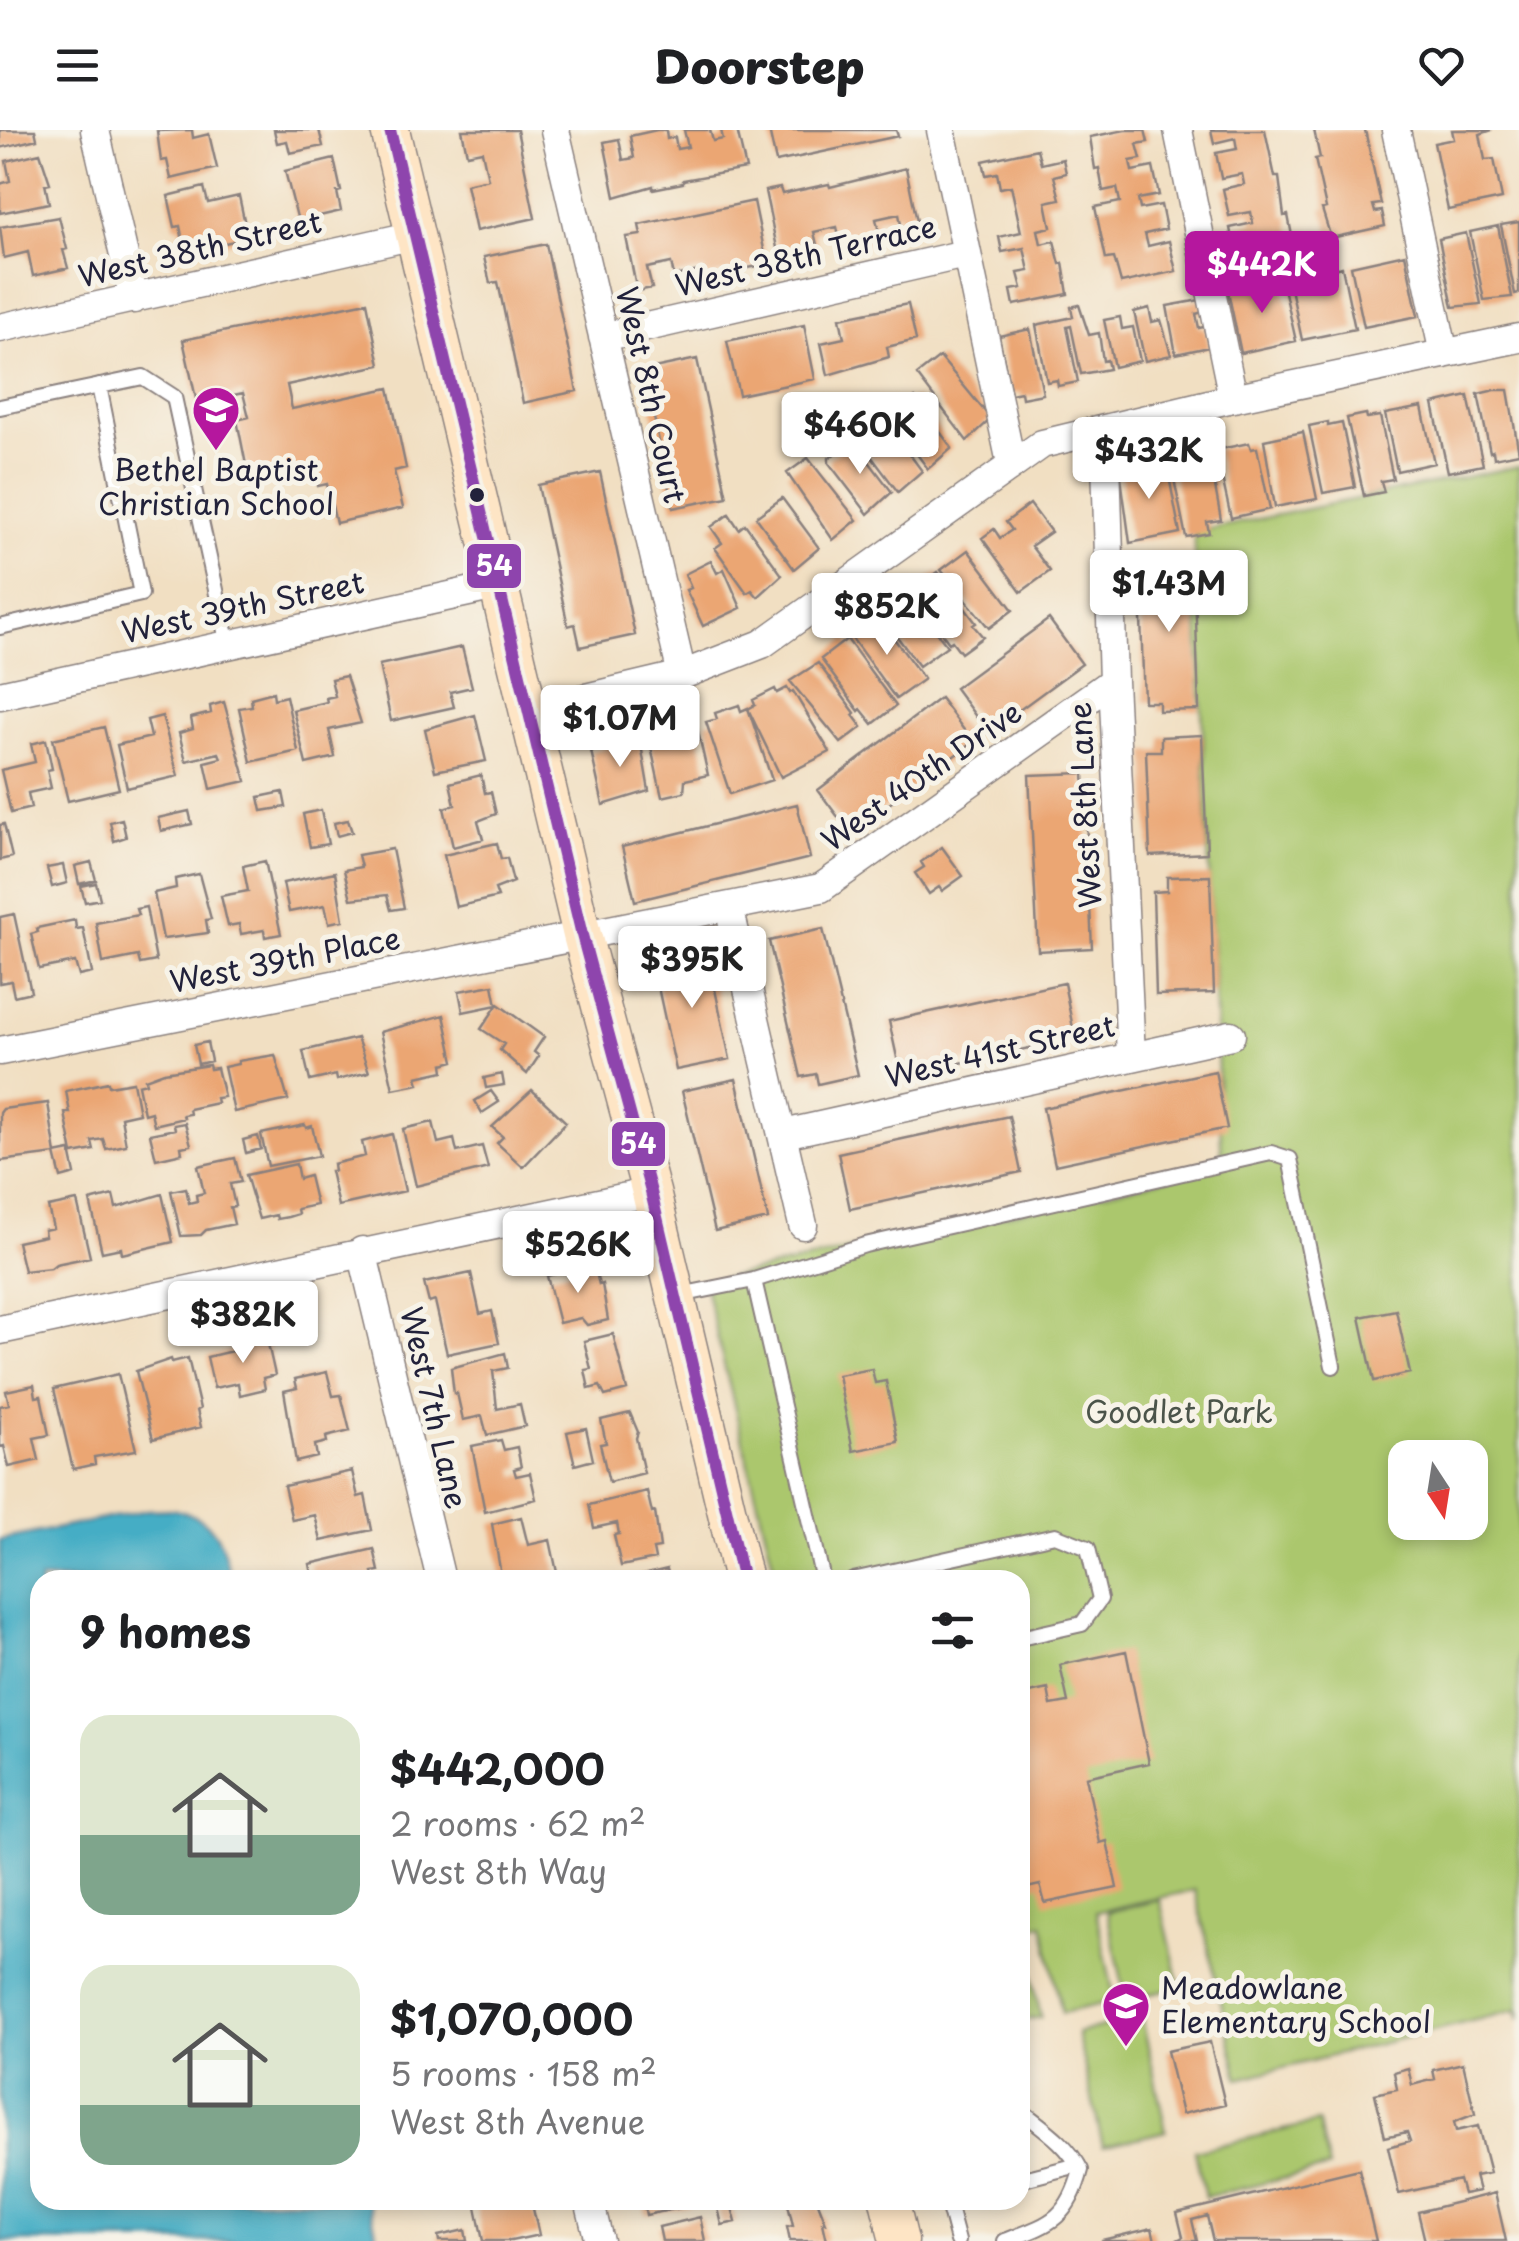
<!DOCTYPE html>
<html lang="en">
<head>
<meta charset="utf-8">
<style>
	body { margin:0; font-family:"Playpen Sans",sans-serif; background:#f6f6f6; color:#202124; height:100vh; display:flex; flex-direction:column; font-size:38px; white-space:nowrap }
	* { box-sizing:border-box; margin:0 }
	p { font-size:32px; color:#757577 }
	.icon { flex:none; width:55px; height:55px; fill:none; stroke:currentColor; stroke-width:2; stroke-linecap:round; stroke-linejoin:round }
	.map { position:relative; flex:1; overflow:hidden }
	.sheet { position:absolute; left:30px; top:1440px; width:1000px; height:640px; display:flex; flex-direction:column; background:#fff; border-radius:30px; box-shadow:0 5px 15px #0003 }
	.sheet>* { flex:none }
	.needle { width:65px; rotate:168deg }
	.buttons { position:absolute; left:1388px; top:1310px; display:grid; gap:20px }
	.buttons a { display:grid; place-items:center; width:100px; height:100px; border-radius:20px; background:#fff; box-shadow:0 5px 15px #0003; font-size:50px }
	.price { position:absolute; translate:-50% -85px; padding:0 22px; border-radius:10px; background:#fff; color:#222; font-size:32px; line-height:65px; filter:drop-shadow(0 2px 5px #0008) }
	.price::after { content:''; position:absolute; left:50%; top:60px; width:30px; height:22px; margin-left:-15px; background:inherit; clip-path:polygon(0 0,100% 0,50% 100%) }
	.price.on { background:#b5179e; color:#fff }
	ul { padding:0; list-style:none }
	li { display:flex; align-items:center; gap:30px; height:250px; padding:0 50px }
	li span { display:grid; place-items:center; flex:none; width:280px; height:200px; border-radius:30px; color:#555 }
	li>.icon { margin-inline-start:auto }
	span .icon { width:120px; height:120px; fill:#fffc; stroke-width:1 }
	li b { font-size:42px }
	h2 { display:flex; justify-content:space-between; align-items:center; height:120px; padding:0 50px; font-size:42px }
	header { display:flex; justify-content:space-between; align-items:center; height:130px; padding:0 50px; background:#fff; font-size:45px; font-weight:800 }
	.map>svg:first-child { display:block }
</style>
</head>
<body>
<header><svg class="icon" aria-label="menu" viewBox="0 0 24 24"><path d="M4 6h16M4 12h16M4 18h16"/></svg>Doorstep<svg class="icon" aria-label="heart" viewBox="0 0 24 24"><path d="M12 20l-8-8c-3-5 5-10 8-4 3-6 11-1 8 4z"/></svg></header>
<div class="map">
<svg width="1519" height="2111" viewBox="0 0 1519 2111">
	<rect width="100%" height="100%" fill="#f7f3e8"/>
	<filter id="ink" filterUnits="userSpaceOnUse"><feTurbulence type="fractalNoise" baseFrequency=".01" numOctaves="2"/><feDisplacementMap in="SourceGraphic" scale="20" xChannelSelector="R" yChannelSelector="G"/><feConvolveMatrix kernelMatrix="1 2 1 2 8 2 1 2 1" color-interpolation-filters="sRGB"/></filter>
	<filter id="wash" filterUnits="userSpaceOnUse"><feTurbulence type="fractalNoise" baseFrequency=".0048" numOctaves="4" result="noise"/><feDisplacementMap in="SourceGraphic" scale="40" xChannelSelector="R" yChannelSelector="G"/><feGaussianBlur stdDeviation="2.25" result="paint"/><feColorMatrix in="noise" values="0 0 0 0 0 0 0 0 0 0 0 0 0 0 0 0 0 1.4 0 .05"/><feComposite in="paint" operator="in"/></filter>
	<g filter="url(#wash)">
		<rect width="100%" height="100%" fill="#f1dfc2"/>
		<path fill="#abc76d" stroke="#667454" stroke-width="2.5" fill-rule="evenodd" d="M1519 336V1890L1516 1880 1239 1949 1195 1760 1096 1782 1115 1871 1062 1883 1043 1794 1022 1798 1041 1887 1020 1891V1450H777L704 1153 1222 1036 1194 402ZM1405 1328H1470V1392H1405Z
			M1160 1770 1180 1857 1126 1869 1107 1782Z
			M1142 1888 1166 2001 1103 2016 1077 1903Z
			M1318 1992 1329 2038 1205 2067 1195 2021Z"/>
		<path fill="#45adc5" stroke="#346880" stroke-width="2.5" d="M170 1379C216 1386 222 1409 231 1450H40V2070H369L378 2111H0V1410L147 1380Z"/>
		<g id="blocks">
			<path fill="#eba673" d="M0 0H35L37 9 0 18Z
				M192 0 193 8 209 4 217 38 171 49 167 30 161 31 157 1Z
				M274 0H319L323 16 290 23 287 11 277 13Z
				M462 0H517L535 88 476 101 466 54 488 49 482 21 467 24Z
				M657 0H666L667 9 675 7 677 19 688 17 684 0H710L713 11 723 9 721 0H737L746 39 683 50V53L653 59V56L615 67 604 12 619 9 623 30 634 28 630 6Z
				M769 0H896L898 6 776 32Z
				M1125 0H1145L1148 12 1137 14 1141 29 1130 31 1132 41 1153 37 1159 65 1138 69 1140 79 1161 75 1166 99 1145 104 1148 116 1169 111 1176 141 1121 153 1114 128 1106 129 1095 77 1120 72 1117 58 1103 61 1099 38 1095 39 1090 7Z
				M1211 0H1265L1275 47H1279L1284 86 1288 85 1294 116 1236 128 1230 98 1253 93 1251 82 1229 86 1223 59 1244 54 1242 44 1221 48 1216 23 1237 19 1235 8 1214 13Z
				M1314 0H1365L1381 74 1373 75 1375 82 1382 81 1385 96 1331 108 1322 79 1326 78 1315 29 1320 28Z
				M1452 0H1492L1480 4 1485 30 1494 29 1502 69 1448 80 1434 13 1454 9Z
				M1037 19 1041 34 1063 29 1066 43 1054 46 1060 69 1046 72 1051 97 1038 100 1041 114 1054 111 1060 134 1063 133 1068 164 1014 175 1011 160 1022 158 1018 143 1029 141 1024 118 1002 122 999 107 1021 102 1011 56 1000 58 997 43 986 45 983 31Z
				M40 23 50 53 45 54 49 73 0 83V54L10 51 6 31Z
				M334 29 341 61 337 62 341 81 298 91 285 41Z
				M906 38 919 101 903 105 899 84 876 89 881 111 842 119 837 97 814 102 819 123 780 132 765 61 780 58 782 64 829 54 830 57Z
				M204 57 208 73 239 66 249 113 236 116 234 111 216 115 215 109 184 116 180 96 175 97 168 66Z
				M754 71 767 134 706 147 704 140 674 146 671 133 647 138 652 158 637 161 626 107 641 105 639 95Z
				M59 87 67 119 63 120 68 138 33 146 28 122 4 128 0 97Z
				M1519 92V163L1515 164 1501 95Z
				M1498 96 1512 167 1484 170 1470 102Z
				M1466 103 1481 174 1453 177 1439 109Z
				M546 114 577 261 523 273 498 152 490 153 484 127Z
				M1405 124 1418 186 1364 197 1351 136Z
				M1342 137 1355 199 1302 210 1289 149Z
				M1282 149 1296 211 1241 223 1228 161Z
				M1200 170 1203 182 1196 184 1199 198 1204 197 1209 217 1176 224 1167 176Z
				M367 172 380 235 287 255 292 279 389 258 406 338 394 341 403 378 336 393 327 354 318 356 315 341 250 355 237 290 249 287 243 263 197 273 183 210Z
				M908 174 916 210 887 217 889 227 828 245 821 213 844 208 840 188Z
				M1079 175 1089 205 1099 203 1103 231 1107 230 1109 239 1081 244 1071 196 1067 197 1078 252 1058 256 1057 250 1047 252 1036 195 1073 187 1071 177Z
				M1149 178 1152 192 1161 190 1171 225 1145 231 1134 182Z
				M1120 187 1122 199 1133 197 1140 231 1114 237 1104 190Z
				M804 195 815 249 739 265 727 211Z
				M1030 199 1043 264 1022 268 1021 262 1011 264 999 206Z
				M940 227 991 289 967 311 917 245Z
				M697 229 727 367 673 378 644 240Z
				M1495 260H1508L1519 323 1494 328 1493 321 1490 322 1478 264Z
				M1468 266 1483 335 1448 342 1433 274Z
				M915 268 952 318 928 339 887 284 902 272 905 276Z
				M1422 277 1434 333 1397 341 1385 284Z
				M1366 284 1367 288 1380 286 1393 349 1381 351 1384 362 1364 366 1347 288Z
				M885 291 922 341 898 362 856 306Z
				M1328 292V296L1342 293 1355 357 1323 363 1309 296Z
				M1303 302 1317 369 1275 377 1264 310Z
				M851 312 855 313 892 362 868 384 829 333V328Z
				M1249 313 1251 319 1257 318 1270 379 1231 388 1216 320Z
				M1209 323 1221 390 1207 392 1209 403 1186 407 1170 330Z
				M808 328 857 390 833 410 787 343Z
				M1166 331 1180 403 1130 413 1120 340Z
				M600 342 635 505 580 517 575 494 568 496 538 355Z
				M782 368 819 418 794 439 756 387Z
				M1030 374 1051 402 1031 416 1050 441 1021 462 982 408 994 399 1000 408 1012 400 1006 392Z
				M729 384 739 399 745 394 782 445 758 467 752 460 747 463 715 418 722 413 711 397Z
				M968 420 1013 480 989 498 941 440Z
				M1194 430 1199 580 1159 581V572H1144L1139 432Z
				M711 431 717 443 724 439 741 478 703 496 686 460 691 458 685 444Z
				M938 442 976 493 973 495 983 507 961 523 952 511 949 513 911 462Z
				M906 466 909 470 911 469 947 516 919 536 881 485Z
				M878 487 924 549 896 569 851 507Z
				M1049 489 1082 534 988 603 955 558Z
				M847 509 896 576 873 594 861 579 859 581 821 529Z
				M462 517 472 557 450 562 454 577 391 591 379 535Z
				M818 533 855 583 853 585 862 597 841 613 790 551Z
				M346 546 361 593 329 600 335 627 306 634 293 580 327 572 326 568 335 566 331 549Z
				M787 558 790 563 793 561 830 622 781 647 748 579 755 575 753 570 775 559 777 563Z
				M273 562 274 569 286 566 298 621 251 632 239 578 252 576 251 568Z
				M940 568 973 612 850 703 818 660Z
				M224 572 246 651 211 659 205 632 221 628 219 623 186 631 179 603 193 599 191 588 211 583 210 576Z
				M739 575 741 581 748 578 772 650 730 664 706 592 717 589 715 583Z
				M475 585 486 631 435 641 425 599Z
				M162 586 178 646 127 658 117 615 151 607 147 590Z
				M687 594 688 598 697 597 708 645 685 650 684 662 662 667 649 608 663 604 662 599Z
				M104 597 119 659 68 671 53 609Z
				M1202 605 1207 723 1150 726 1146 621H1161V607Z
				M630 606 631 611 640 609 649 661 603 675 591 621 606 618 604 612Z
				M46 610 52 639 47 640 51 658 28 663 31 678 11 683 1 640 35 632 31 614Z
				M1084 643 1092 818 1038 821 1029 645Z
				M481 645 485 663 491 662 496 684 478 691 483 709 453 717 444 678 455 675 450 653Z
				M283 662 286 677 262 681 259 667Z
				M797 674 810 728 635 771 622 717Z
				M321 680 328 714 310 717 303 684Z
				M189 681 192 694 161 701 158 688Z
				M122 689 126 707 114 711 110 692Z
				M348 690 352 702 337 706 334 693Z
				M4 694 12 727 0 730V695Z
				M497 713 501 729 507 728 513 752 495 759 498 767 456 777 444 725Z
				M942 717 963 746 942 761 939 757 929 764 915 743 924 737 921 732Z
				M392 719 404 778 391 780 387 765 351 769 344 740 361 737 358 725Z
				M265 731 281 804 265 807 264 800 241 804 239 794 228 796 221 766 248 761 243 736Z
				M91 732 96 750 79 754 75 736Z
				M63 735 67 753 52 757 47 738Z
				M335 742 343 790 329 793 325 775 289 782 283 753Z
				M199 744 211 789 206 790 208 803 163 809 154 763 176 758 175 749Z
				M1210 746 1214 863 1156 865 1153 762 1167 761V747Z
				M96 753 100 769 85 772 81 756Z
				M146 777 156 831 140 834 138 826 103 833 96 793 138 785 136 779Z
				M14 784 31 862 14 866 11 851 0 853V787Z
				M75 790 76 799 83 798 92 843 79 846 75 832 39 839 31 804 38 802 37 798Z
				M823 799 858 945 818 954 816 944 801 947 769 811Z
				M707 822 730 929 676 940 653 834Z
				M1064 853 1075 908 901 946 889 891Z
				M493 855 497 875 463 882 459 861Z
				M498 874 544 907 534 922 539 926 527 944 500 920 504 914 481 899Z
				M444 885 454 931 443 934 444 941 417 947 419 954 393 959 380 902Z
				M357 908 369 942 337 950 336 945 310 951 303 921Z
				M207 912 211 931 198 934 194 915Z
				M275 925 288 970 234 982 224 937 238 934V931Z
				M209 935 210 939 217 938 224 967 216 968 217 973 189 979 190 984 183 985 184 988 154 995 151 982 144 984 138 955 146 953 145 949 164 942Z
				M1215 941 1227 998 1055 1035 1043 978Z
				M502 944 504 955 486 958 484 948Z
				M736 949 768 1089 715 1101 682 961Z
				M108 952 109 956 133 952 139 983 121 987 126 1015 106 1019 103 1009 92 1011 94 1020 73 1024 65 983H70L66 961Z
				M532 960 566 992 523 1037 497 1013 503 1007 492 997Z
				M491 961 499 972 482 983 475 971Z
				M48 973 56 1024 0 1031V983L3 979Z
				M1009 986 1021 1042 850 1079 838 1023Z
				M433 992 438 1013 454 1009 457 1022 482 1016 488 1038 416 1056 403 999Z
				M185 993 191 1015 181 1017 182 1023 156 1029 150 1004 175 999 174 995Z
				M305 995 306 998 312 996 319 1026 268 1036 261 1004Z
				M392 1004 405 1061 338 1076 330 1041H334L333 1034 365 1026 362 1012Z
				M258 1006 261 1019 246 1023 243 1010Z
				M70 1021 75 1044 61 1048 55 1024Z
				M235 1028 241 1052 230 1054 235 1076 230 1077 234 1094 206 1100 201 1105 181 1106 171 1061 186 1058 189 1073 197 1071 196 1065 204 1063 198 1036Z
				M296 1034 299 1049 309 1046 316 1075 297 1079 298 1084 288 1087 277 1089 276 1085 259 1089 246 1045Z
				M162 1064 173 1112 122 1124 121 1118 102 1122 90 1071 113 1065 116 1078Z
				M77 1071 90 1127 56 1134 51 1138 24 1141 17 1112 45 1106 44 1100 53 1098 48 1077Z
				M594 1134 599 1155 602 1154 608 1190 587 1195 581 1188 559 1193 547 1146Z
				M471 1143 480 1184 492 1181 499 1213 447 1224 435 1171 429 1173 424 1153Z
				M1396 1180 1410 1243 1374 1251 1360 1187Z
				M613 1204 627 1260 605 1266 600 1256 589 1259 585 1240 591 1239 584 1211Z
				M266 1205 275 1245 263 1248 265 1259 240 1265 238 1253 214 1258 207 1227 232 1221 231 1213Z
				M505 1223 508 1238 493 1241 497 1279 520 1274 525 1296 487 1305 482 1286 463 1290 457 1263 454 1264 451 1238Z
				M188 1228 200 1279 197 1280 201 1297 153 1309 136 1241 171 1229 172 1232Z
				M872 1239 875 1253 886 1251 898 1312 853 1321 838 1245Z
				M327 1242 333 1266 341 1265 350 1301 326 1307 327 1312 315 1315 317 1327 296 1332 284 1261 297 1258 295 1249Z
				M118 1244 136 1320 94 1327 95 1334 73 1339 54 1259Z
				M34 1255 36 1267 41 1266 49 1305 34 1308 39 1330 9 1337 4 1316 0 1317V1276L9 1274 6 1261Z
				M630 1283 638 1302 636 1308 644 1343 609 1352 600 1314 606 1313 601 1290Z
				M586 1298 593 1330 575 1335 567 1302Z
				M501 1310 504 1320 517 1317 521 1337 514 1339 516 1346 530 1343 536 1369 485 1382 472 1316Z
				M352 1341 358 1367 365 1365 372 1400 321 1411 315 1385 292 1390 284 1356Z
				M647 1361 652 1383 655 1382 660 1418 653 1419 655 1429 621 1436 614 1405 619 1404 617 1393 594 1398 589 1375Z
				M521 1387 528 1415 550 1410 558 1447 502 1450 492 1394Z
				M374 1419 379 1441 373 1442 375 1450H313L310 1434Z
				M667 1439 670 1450H626V1449Z
				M1126 1521 1149 1633 1086 1647 1100 1713 1107 1711 1117 1758 1045 1773 1040 1755 1027 1758 1020 1725V1565L1048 1559 1051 1575 1068 1572 1060 1535Z
				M1210 1912 1225 1974 1182 1984 1167 1921Z
				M1463 1933 1475 1984 1454 1992 1456 2001 1478 1996 1490 2043 1475 2046 1479 2061 1463 2064 1459 2050 1399 2064 1388 2017 1410 2011 1407 2002 1385 2007 1375 1964 1397 1959 1394 1942 1408 1938 1412 1955 1435 1949 1433 1940Z
				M1359 2039 1376 2111H1213L1207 2086 1192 2090 1197 2111H1175L1183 2107 1177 2083Z
				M1495 2063 1506 2111H1425L1418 2082Z
				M487 2070H531L539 2105 511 2111H483L475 2072Z
				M643 2070H709V2072L646 2085Z
				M787 2070H817L826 2093H823L827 2111H790L787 2097 793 2096Z
				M731 2074 736 2092 722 2095 718 2078Z
				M700 2087 705 2111H662L659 2097Z
				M1152 2098 1155 2111H1102V2110Z
				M465 2100 467 2111H439L438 2106Z"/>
		</g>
	</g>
	<g filter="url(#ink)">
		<use href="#blocks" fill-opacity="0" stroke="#8a807e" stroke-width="2.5"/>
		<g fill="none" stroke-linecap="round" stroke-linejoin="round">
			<g stroke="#8a807e" stroke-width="18">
				<path id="lane" d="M0 277 143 247 174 267 228 515
					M0 497 141 464 99 256
					M754 1150 823 1450
					M680 1165 754 1150 865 1115 1271 1023 1290 1029 1333 1236
					M853 1450 1055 1405 1088 1418 1100 1469 1082 1494 1020 1508
					M1020 2050 1078 2035
					M947 2070 958 2111
					M1005 2111C1049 2094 1068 2090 1081 2040 1068 2016 1050 2003 1028 1986L1020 1988"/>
			</g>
			<g stroke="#8a807e" stroke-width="31">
				<path id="street" d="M95 0 134 169
					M555 0 682 545
					M941 0 1011 333
					M1178 0 1233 268
					M1396 0 1444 224
					M0 198 415 105
					M603 207 965 124
					M1105 300 1113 551 1131 926
					M0 565 500 455
					M530 581 682 545 762 514 1042 314 1233 268 1519 208
					M729 777 803 1095
					M0 921 821 758 1113 551
					M784 1004 1231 905
					M362 1121 441 1450
					M0 1200 651 1062
					M589 2070 599 2111"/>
			</g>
			<g stroke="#8a807e" stroke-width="41">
				<path id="secondary" d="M390 0 582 805 651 1062 743 1450
					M889 2070 899 2111"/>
			</g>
			<use href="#lane" stroke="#fff" stroke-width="14"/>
			<use href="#street" stroke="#fff" stroke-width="28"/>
			<use href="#secondary" stroke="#fee5c5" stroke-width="38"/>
			<g stroke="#f7f3e8" stroke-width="20">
				<path id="bus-1" d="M390 0 582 805 651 1062 743 1450"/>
			</g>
			<use href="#bus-1" stroke="#8e44ad" stroke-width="12"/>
		</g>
	</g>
	<defs>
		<g id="school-pin" transform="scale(2.5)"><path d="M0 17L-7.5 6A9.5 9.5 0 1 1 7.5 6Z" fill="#b5179e" stroke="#f7f3e8"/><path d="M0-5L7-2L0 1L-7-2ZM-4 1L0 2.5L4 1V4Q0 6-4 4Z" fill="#fff"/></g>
	</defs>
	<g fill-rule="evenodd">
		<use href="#school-pin" x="216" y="280"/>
		<use href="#school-pin" x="1126" y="1876"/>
	</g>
	<circle fill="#22223b" stroke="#f7f3e8" stroke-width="4" cx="477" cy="365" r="9"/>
	<g text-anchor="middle" stroke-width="10" stroke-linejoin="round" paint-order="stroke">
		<g font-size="30" fill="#22223b" stroke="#f7f3e8">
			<text transform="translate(200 120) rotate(-13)" y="10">West 38th Street</text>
			<text transform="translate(806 127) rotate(-13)" y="10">West 38th Terrace</text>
			<text transform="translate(650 265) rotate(77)" y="10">West 8th Court</text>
			<text transform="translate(243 478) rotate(-12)" y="10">West 39th Street</text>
			<text transform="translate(922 647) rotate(-35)" y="10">West 40th Drive</text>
			<text transform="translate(1086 675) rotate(-93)" y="10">West 8th Lane</text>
			<text transform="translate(285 831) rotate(-11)" y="10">West 39th Place</text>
			<text transform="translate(1000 922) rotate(-13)" y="10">West 41st Street</text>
			<text transform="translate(433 1278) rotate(77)" y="10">West 7th Lane</text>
		</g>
		<g font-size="30" fill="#22223b" stroke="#f7f3e8">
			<text x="216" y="351">Bethel Baptist<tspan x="216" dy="34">Christian School</tspan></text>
			<text x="1161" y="1869" text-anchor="start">Meadowlane<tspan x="1161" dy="34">Elementary School</tspan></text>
		</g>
		<g font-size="30" fill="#4b544a" stroke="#f7f3e8">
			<text x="1179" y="1293">Goodlet Park</text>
		</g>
	</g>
	<g stroke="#f7f3e8" stroke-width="4">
		<rect x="465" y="412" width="58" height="48" rx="10" fill="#8e44ad"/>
		<rect x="610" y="990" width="57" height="48" rx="10" fill="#8e44ad"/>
	</g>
	<g font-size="28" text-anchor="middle" font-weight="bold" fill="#fff">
		<text x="494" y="446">54</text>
		<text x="638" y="1024">54</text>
	</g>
</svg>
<div class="buttons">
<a><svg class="needle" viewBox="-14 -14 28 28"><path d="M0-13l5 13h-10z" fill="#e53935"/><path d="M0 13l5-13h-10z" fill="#757577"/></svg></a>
</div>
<b class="price on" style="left:1262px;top:186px">$442K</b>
<b class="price" style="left:860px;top:347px">$460K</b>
<b class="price" style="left:1149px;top:372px">$432K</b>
<b class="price" style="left:1169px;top:505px">$1.43M</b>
<b class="price" style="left:887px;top:528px">$852K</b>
<b class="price" style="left:620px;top:640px">$1.07M</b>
<b class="price" style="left:692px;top:881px">$395K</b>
<b class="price" style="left:578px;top:1166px">$526K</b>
<b class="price" style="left:243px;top:1236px">$382K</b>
<section class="sheet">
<h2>9 homes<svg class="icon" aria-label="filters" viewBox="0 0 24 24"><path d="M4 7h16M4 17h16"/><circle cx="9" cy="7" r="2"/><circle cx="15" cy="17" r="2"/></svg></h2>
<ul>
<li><span style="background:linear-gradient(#dfe7d0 60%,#7fa58c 0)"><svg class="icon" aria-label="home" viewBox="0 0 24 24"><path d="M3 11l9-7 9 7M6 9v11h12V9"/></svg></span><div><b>$442,000</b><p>2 rooms · 62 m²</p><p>West 8th Way</p></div></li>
<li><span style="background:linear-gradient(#dfe7d0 70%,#7fa58c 0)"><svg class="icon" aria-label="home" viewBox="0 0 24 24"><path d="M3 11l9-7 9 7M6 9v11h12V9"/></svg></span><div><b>$1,070,000</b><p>5 rooms · 158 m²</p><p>West 8th Avenue</p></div></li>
</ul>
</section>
</div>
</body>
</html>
